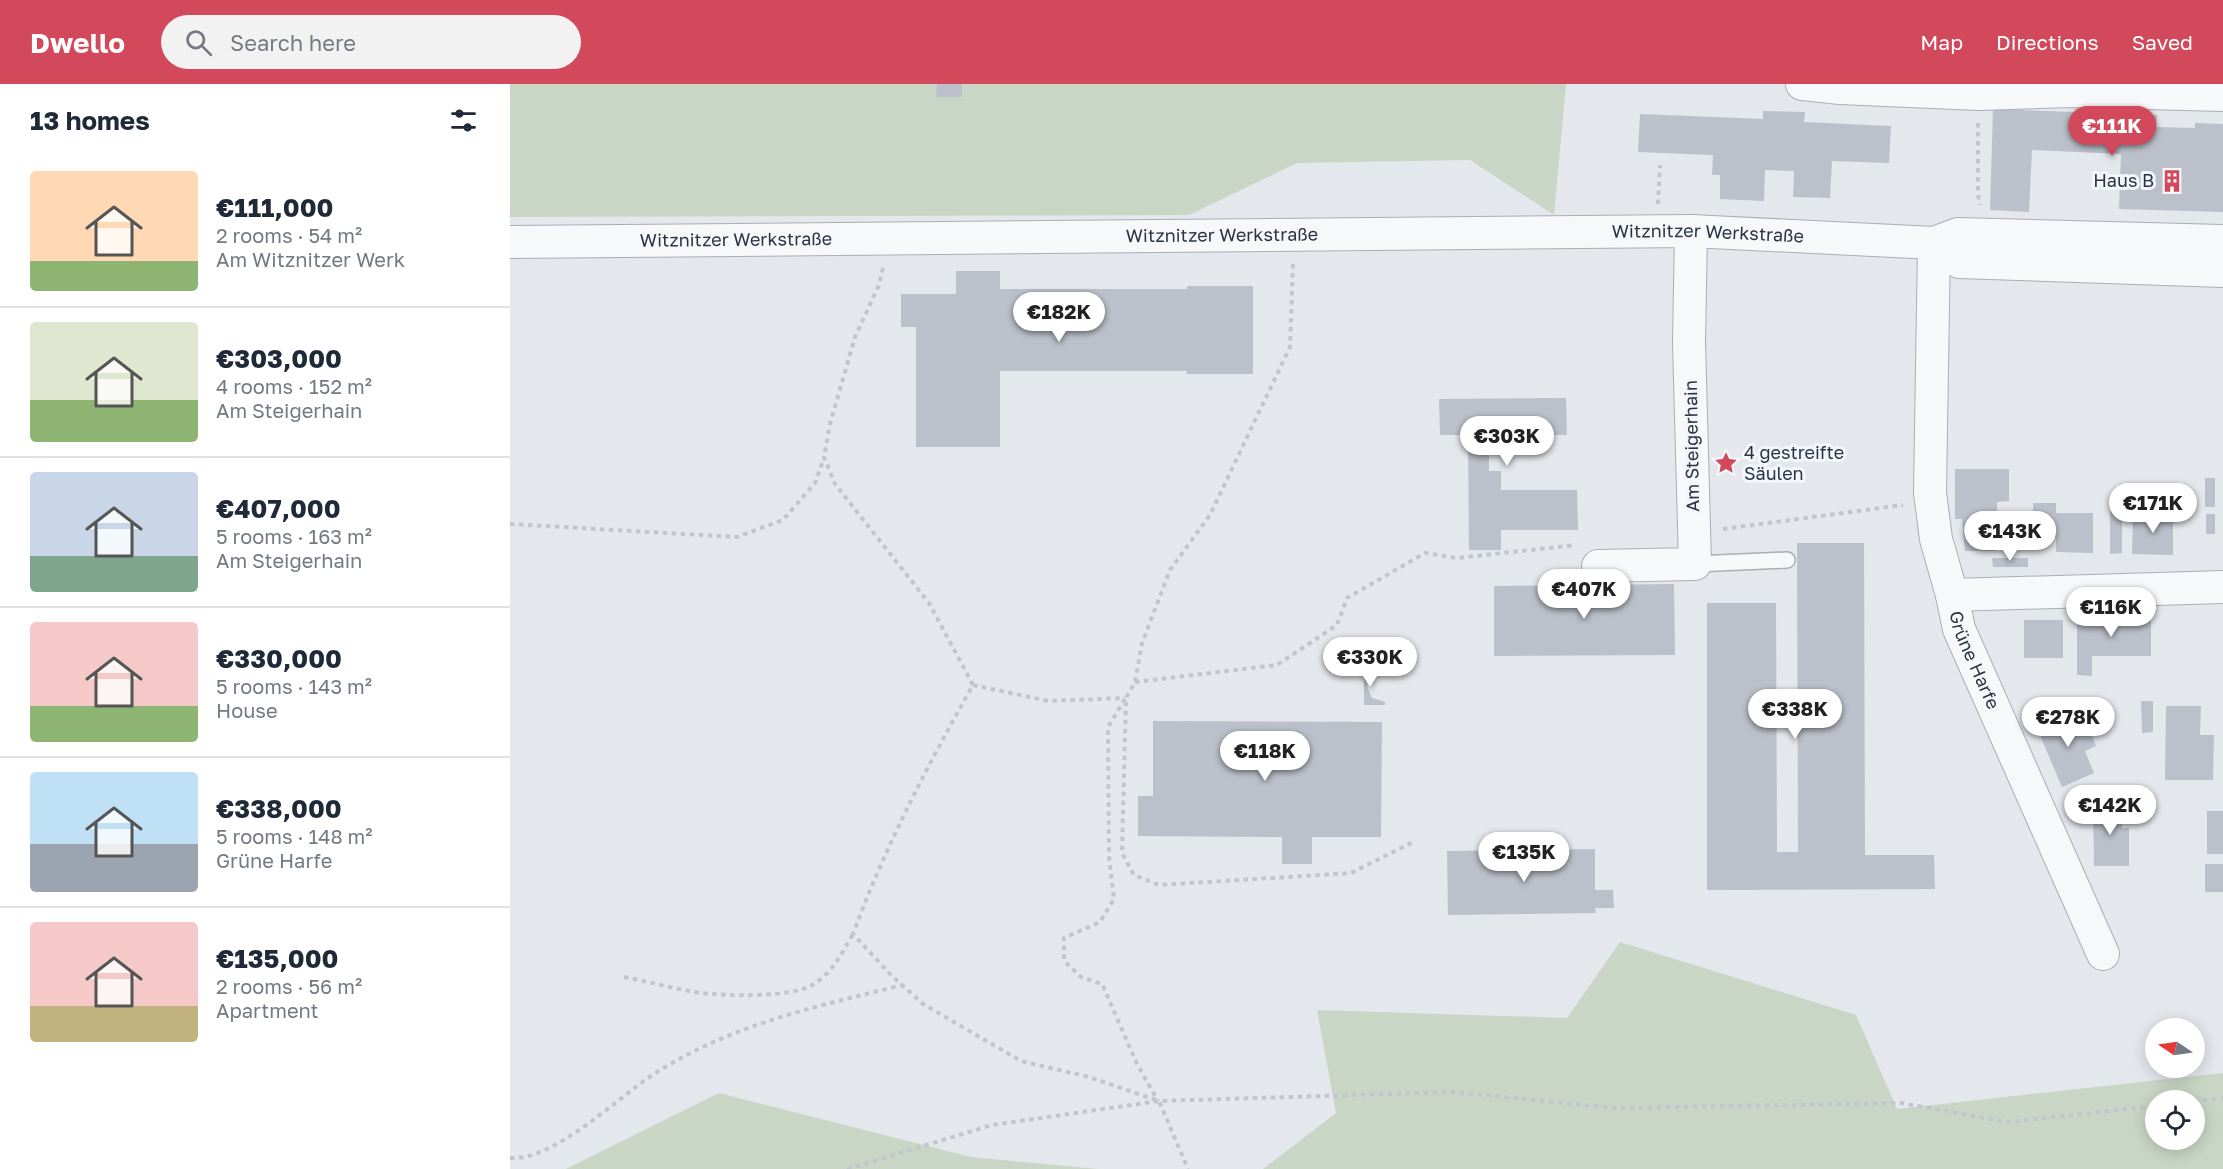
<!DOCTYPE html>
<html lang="en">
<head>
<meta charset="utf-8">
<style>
	body { margin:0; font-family:"Golos Text",sans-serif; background:#f2f2f3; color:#1f2937; height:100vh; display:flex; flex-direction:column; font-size:22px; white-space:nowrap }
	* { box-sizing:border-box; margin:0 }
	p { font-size:20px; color:#747a83 }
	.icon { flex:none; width:33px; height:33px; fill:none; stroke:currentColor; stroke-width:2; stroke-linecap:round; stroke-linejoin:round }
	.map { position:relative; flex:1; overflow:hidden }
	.panel { display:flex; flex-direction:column; background:#fff; width:510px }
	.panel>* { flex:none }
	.needle { width:39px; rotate:283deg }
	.fabs { position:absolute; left:1635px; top:934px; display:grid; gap:12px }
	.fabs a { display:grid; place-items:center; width:60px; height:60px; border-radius:50%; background:#fff; box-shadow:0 3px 15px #0003; font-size:30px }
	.price { position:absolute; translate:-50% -51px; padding:0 14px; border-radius:21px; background:#fff; color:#222; font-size:20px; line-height:39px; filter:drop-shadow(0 2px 3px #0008) }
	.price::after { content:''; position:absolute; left:50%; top:36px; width:18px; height:14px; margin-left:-9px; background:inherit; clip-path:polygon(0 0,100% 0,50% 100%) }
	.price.on { background:#d1495b; color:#fff }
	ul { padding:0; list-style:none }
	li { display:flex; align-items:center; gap:18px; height:150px; padding:0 30px }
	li+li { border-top:2px solid #e0e1e3 }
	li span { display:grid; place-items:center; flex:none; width:168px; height:120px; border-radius:6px; color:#555 }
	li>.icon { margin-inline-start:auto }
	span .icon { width:72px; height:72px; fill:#fffc; stroke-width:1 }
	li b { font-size:26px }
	h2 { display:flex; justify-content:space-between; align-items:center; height:72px; padding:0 30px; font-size:26px }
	header { display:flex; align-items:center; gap:36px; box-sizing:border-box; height:84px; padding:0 30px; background:#d1495b; color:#fff }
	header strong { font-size:28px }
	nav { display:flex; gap:33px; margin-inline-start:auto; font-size:21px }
	.search { width:420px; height:54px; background:#f2f2f3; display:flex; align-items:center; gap:15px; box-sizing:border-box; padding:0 21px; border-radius:33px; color:#747a83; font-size:22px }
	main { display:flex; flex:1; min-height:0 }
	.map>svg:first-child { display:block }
</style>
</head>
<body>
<header>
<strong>Dwello</strong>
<div class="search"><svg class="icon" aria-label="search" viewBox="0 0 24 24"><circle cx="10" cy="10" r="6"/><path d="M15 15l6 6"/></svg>Search here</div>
<nav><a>Map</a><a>Directions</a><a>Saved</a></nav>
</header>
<main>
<section class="panel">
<h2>13 homes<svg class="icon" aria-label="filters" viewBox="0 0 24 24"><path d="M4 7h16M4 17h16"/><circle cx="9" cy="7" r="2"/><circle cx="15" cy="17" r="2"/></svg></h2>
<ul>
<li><span style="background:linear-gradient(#ffd9b3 75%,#8fb573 0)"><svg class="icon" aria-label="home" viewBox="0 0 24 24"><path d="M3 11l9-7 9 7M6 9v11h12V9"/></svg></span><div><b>€111,000</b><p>2 rooms · 54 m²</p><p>Am Witznitzer Werk</p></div></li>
<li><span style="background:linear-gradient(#dfe7d0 65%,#8fb573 0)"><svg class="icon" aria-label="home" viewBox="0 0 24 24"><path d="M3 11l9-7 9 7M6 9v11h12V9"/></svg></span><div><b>€303,000</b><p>4 rooms · 152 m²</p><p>Am Steigerhain</p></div></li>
<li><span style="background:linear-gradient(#c9d6e8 70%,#7fa58c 0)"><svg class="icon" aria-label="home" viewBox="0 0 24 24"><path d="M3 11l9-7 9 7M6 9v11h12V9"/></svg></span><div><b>€407,000</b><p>5 rooms · 163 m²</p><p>Am Steigerhain</p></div></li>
<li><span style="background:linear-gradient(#f6c9c9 70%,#8fb573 0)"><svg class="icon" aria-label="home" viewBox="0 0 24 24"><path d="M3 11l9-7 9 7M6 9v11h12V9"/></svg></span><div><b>€330,000</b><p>5 rooms · 143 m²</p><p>House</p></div></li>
<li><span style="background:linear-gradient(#bfe0f5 60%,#9aa5b1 0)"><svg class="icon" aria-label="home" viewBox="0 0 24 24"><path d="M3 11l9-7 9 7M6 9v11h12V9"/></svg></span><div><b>€338,000</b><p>5 rooms · 148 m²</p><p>Grüne Harfe</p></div></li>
<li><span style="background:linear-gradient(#f6c9c9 70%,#c2b280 0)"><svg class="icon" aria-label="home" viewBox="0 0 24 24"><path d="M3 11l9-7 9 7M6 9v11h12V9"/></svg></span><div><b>€135,000</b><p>2 rooms · 56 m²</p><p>Apartment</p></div></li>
</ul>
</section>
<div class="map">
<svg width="1713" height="1085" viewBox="0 0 1713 1085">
	<rect width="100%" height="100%" fill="#e4e7ec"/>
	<path fill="#c9d6c5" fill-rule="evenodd" d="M0 0H1056L1044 131 960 76 787 79 679 131 0 133Z
		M1110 858 1346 931 1387 1025 1713 989V1085H753L826 1029 807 926 1057 934ZM1646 1017H1684V1056H1646Z
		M209 1009 461 1073 588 1085H56Z"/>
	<path fill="#bbc0ca" d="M427 0H452V13H426Z
		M1483 25 1647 31 1646 43 1685 44V39L1713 40V128L1609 125 1611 70 1522 66 1519 128 1480 126Z
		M1253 27 1295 28 1294 38 1381 42 1379 79 1322 77 1320 114 1283 113 1284 87 1255 86 1254 117 1210 115V91H1202L1203 71 1128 68 1130 30 1253 35Z
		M446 187H490V205H677V202H743V290H676L677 287H490V363H406V243H391V210H446Z
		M1056 314 1057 351H979V387H991V406H1067L1068 446H991V466H959L958 351H930L929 315Z
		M1445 385H1499V417L1487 418V434H1484L1486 467H1455L1452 435H1445Z
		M1695 394H1705V423H1695Z
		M1523 419H1546V429H1583V469L1546 468V454H1524Z
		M1600 427H1612V469L1600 470Z
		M1623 428 1663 429V471L1622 470Z
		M1696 430H1705V450H1696Z
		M1287 459H1354L1355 771H1424L1425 805 1197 806V519H1266L1267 768H1288Z
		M1482 474H1518V483H1483Z
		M1164 500 1165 571 984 572V502Z
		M1567 526H1582L1581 533 1641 532V572H1582V592L1567 591Z
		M1514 536H1553V574H1514Z
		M854 584H873L862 590 858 595 857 602 862 614 875 618V621H854Z
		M1631 617H1643V648L1632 649Z
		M1656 622H1691L1690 651H1704L1703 696H1655Z
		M1559 628 1564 640 1575 636 1586 662 1575 667 1584 689 1552 703 1526 642Z
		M643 637 872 638 871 753H802V780H772V753L628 752V712H643Z
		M1583 719H1611L1612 744H1619V782H1584Z
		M1697 727H1713V770H1697Z
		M1085 765V806H1103L1104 824H1085L1086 829 938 831 937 767Z
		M1695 780H1713V808H1695Z"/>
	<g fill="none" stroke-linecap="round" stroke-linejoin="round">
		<g stroke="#a9aeb7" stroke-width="18">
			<path id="service" d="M1185 480 1277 476"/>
		</g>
		<g stroke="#a9aeb7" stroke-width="34">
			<g id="minor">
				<path d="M1292 0 1330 4 1469 10 1559 7 1713 11"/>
				<path id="s1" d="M0 158 1181 147 1424 159 1448 150 1713 157"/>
				<path d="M1424 159 1420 409 1426 455 1442 511 1713 503"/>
				<path d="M1424 159 1449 178 1713 187"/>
				<path d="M1088 482 1185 480 1179 258 1181 147"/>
				<path id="s2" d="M1442 511 1449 545 1593 870"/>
			</g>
		</g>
		<path stroke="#c2c5cb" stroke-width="4" stroke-dasharray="4.5 4.5" stroke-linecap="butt" d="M1468 39V110L1470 121
			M1148 120 1150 81
			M783 180 780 263 700 431 660 486 632 559 625 598 616 614 612 769 624 791 649 801 841 789 905 757
			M373 184 369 201 345 253 320 340 314 373 325 400 419 519 463 601C417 682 375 763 343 850L380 890 413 920 511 977 579 993 649 1017 678 1085
			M0 440 227 453 273 436 305 399 314 374
			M1213 445 1393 421
			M625 598 767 581 827 541 837 514 915 469 947 474 1066 461
			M463 601 538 617 615 614
			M615 615 598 643 599 773 604 815 590 838 554 854V877L571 893 592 900 627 980 648 1017
			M114 893C140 898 165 905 191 909 217 912 283 914 304 900 323 888 332 869 343 850
			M1684 1017 1713 1014
			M0 1074C44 1077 107 1014 144 990 222 940 305 923 392 901
			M337 1085 482 1041 649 1017 944 1008 1104 1024 1391 1019 1497 1038 1646 1022"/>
		<use href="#service" stroke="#f7f8fa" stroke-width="15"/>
		<use href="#minor" stroke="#f7f8fa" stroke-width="32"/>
	</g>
	<defs>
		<g id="building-bare" transform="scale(1.8)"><path d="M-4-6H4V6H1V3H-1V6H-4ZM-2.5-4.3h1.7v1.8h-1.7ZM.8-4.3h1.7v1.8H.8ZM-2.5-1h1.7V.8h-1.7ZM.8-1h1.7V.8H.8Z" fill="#d1495b" stroke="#f4f6f9" stroke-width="2.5" paint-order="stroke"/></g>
		<g id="sight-bare" transform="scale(1.8)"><path d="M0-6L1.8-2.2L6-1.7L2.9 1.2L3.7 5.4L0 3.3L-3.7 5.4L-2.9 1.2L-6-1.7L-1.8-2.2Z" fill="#d1495b" stroke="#f4f6f9" stroke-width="2.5" paint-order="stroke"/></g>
	</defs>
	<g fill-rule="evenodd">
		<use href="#building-bare" x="1662" y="97"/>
		<use href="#sight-bare" x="1216" y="379"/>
	</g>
	<g text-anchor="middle" stroke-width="6" stroke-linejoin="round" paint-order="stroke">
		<g font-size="18" fill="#2b3445" stroke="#f4f6f9" text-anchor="end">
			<text x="1644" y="103">Haus B</text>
			<text x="1234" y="375" text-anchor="start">4 gestreifte<tspan x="1234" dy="21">Säulen</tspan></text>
		</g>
		<g font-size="18" fill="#2b3445" stroke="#f4f6f9">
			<text dy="6" stroke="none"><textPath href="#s1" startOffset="1198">Witznitzer Werkstraße</textPath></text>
			<text dy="6" stroke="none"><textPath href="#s1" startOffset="712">Witznitzer Werkstraße</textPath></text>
			<text dy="6" stroke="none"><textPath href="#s1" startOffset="226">Witznitzer Werkstraße</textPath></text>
			<text transform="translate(1182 362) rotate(-91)" y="6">Am Steigerhain</text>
			<text dy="6" stroke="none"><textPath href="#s2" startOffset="69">Grüne Harfe</textPath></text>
		</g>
	</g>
</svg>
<div class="fabs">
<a><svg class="needle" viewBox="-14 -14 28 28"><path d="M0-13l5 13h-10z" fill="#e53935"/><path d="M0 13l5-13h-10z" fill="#747a83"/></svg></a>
<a><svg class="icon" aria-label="locate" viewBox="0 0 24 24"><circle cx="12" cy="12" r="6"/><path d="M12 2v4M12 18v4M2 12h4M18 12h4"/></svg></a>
</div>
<b class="price on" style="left:1602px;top:73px">€111K</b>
<b class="price" style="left:549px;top:259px">€182K</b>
<b class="price" style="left:997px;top:383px">€303K</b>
<b class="price" style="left:1643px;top:450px">€171K</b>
<b class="price" style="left:1500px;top:478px">€143K</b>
<b class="price" style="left:1074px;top:536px">€407K</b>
<b class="price" style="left:1601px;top:554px">€116K</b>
<b class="price" style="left:860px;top:604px">€330K</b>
<b class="price" style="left:1285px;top:656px">€338K</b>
<b class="price" style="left:1558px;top:664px">€278K</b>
<b class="price" style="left:755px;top:698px">€118K</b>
<b class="price" style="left:1600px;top:752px">€142K</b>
<b class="price" style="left:1014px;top:799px">€135K</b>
</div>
</main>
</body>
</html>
